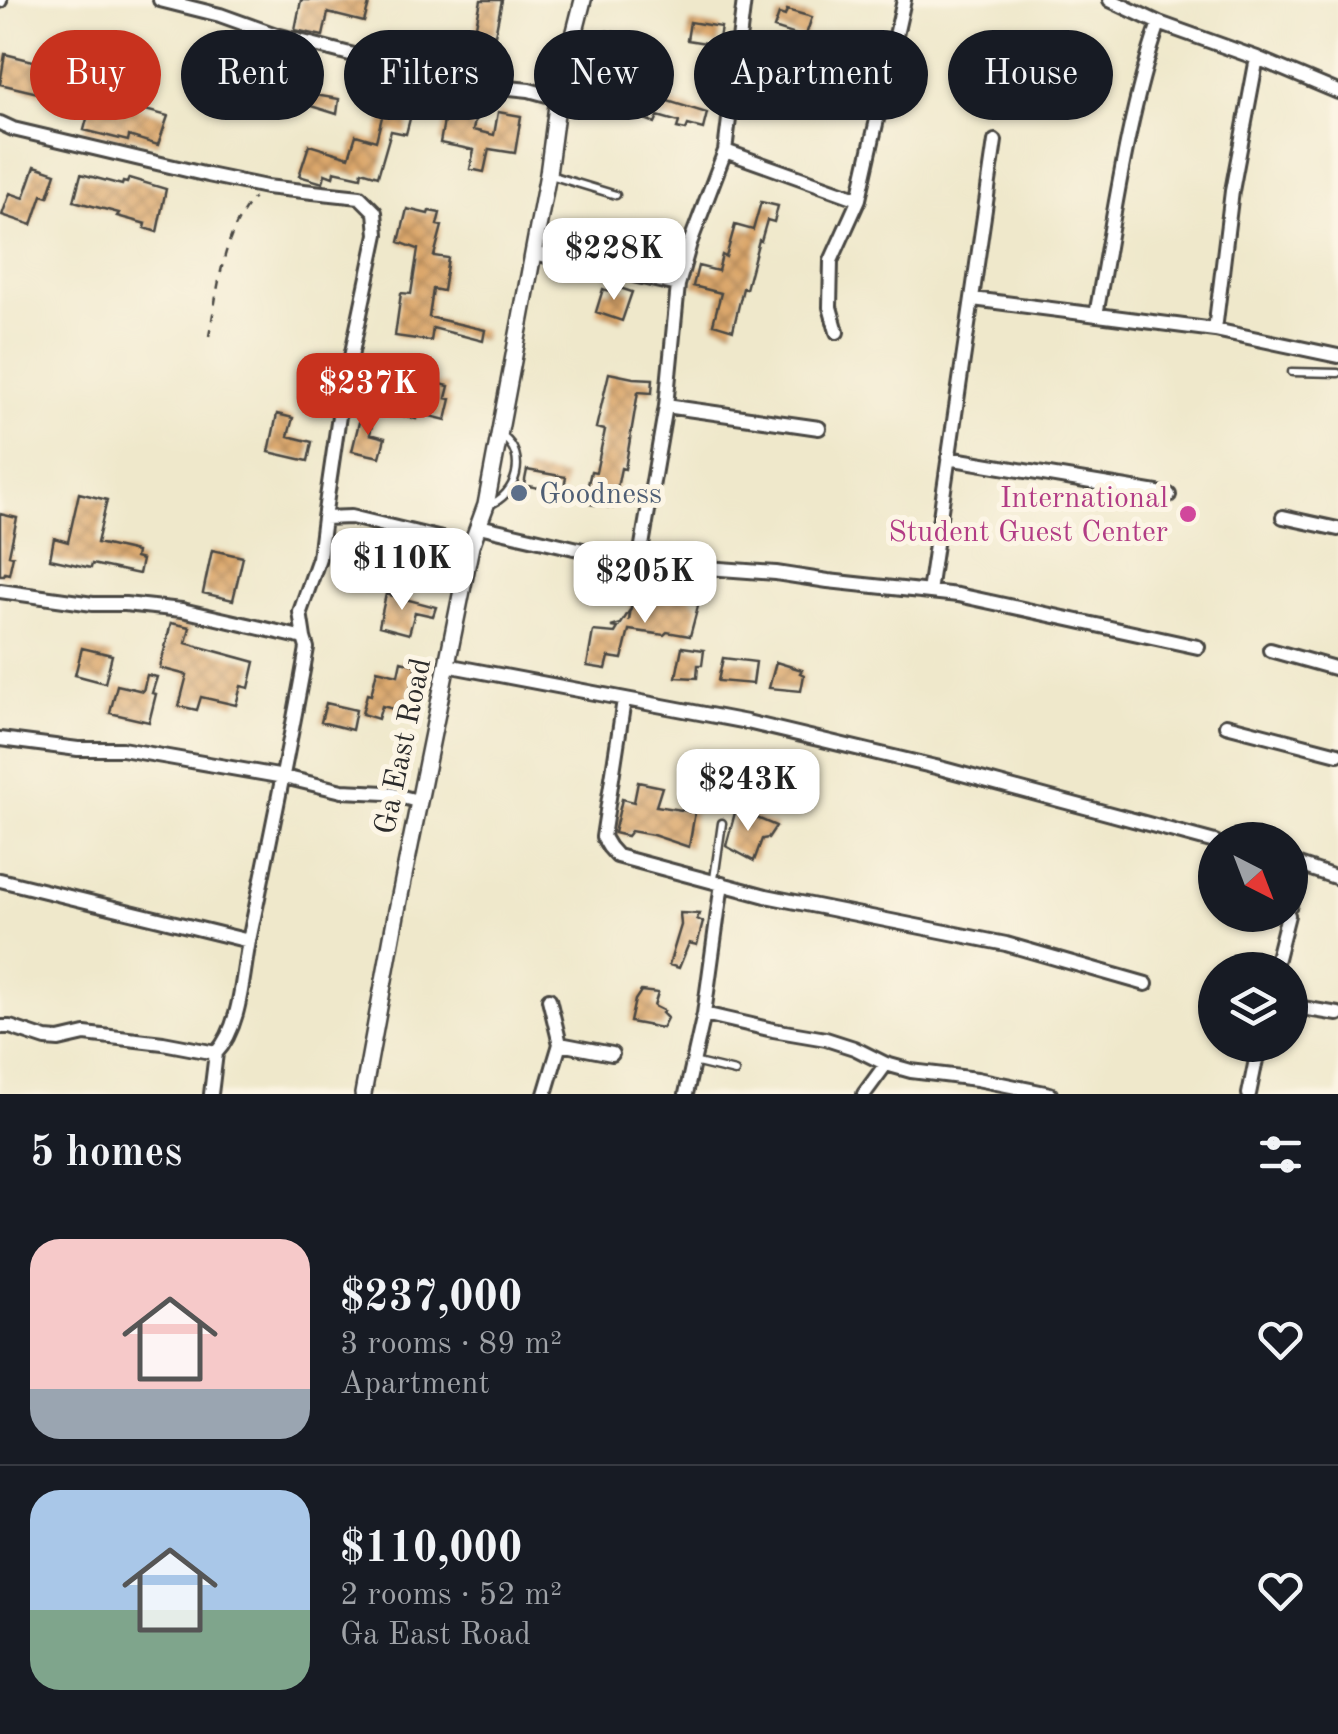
<!DOCTYPE html>
<html lang="en">
<head>
<meta charset="utf-8">
<style>
	body { margin:0; font-family:"Old Standard TT",serif; background:#242831; color:#f1f3f6; height:100vh; display:flex; flex-direction:column; font-size:38px; white-space:nowrap }
	* { box-sizing:border-box; margin:0 }
	p { font-size:32px; color:#9ea1a6 }
	.icon { flex:none; width:55px; height:55px; fill:none; stroke:currentColor; stroke-width:2; stroke-linecap:round; stroke-linejoin:round }
	.map { position:relative; height:1094px; overflow:hidden }
	.sheet { display:flex; flex-direction:column; background:#171b24; flex:1 }
	.sheet>* { flex:none }
	.guide { position:absolute; left:30px; top:30px; width:1280px; height:90px; display:flex; gap:20px }
	.needle { width:65px; rotate:138deg }
	.controls { position:absolute; left:1198px; top:822px; display:grid; gap:20px }
	.controls a { display:grid; place-items:center; width:110px; height:110px; border-radius:50%; background:#171b24; box-shadow:0 2px 8px #0004; font-size:50px }
	.price { position:absolute; translate:-50% -85px; padding:0 22px; border-radius:20px; background:#fff; color:#222; font-size:32px; line-height:65px; filter:drop-shadow(0 2px 5px #0008) }
	.price::after { content:''; position:absolute; left:50%; top:60px; width:30px; height:22px; margin-left:-15px; background:inherit; clip-path:polygon(0 0,100% 0,50% 100%) }
	.price.selected { background:#c8321e; color:#fff }
	ul { padding:0; list-style:none }
	li { display:flex; align-items:center; gap:30px; height:250px; padding:0 30px }
	li+li { border-top:2px solid #363941 }
	li span { display:grid; place-items:center; flex:none; width:280px; height:200px; border-radius:30px; color:#555 }
	li>.icon { margin-inline-start:auto }
	span .icon { width:120px; height:120px; fill:#fffc; stroke-width:1 }
	li b { font-size:42px }
	h2 { display:flex; justify-content:space-between; align-items:center; height:120px; padding:0 30px; font-size:42px }
	.chip { padding:0 35px; border-radius:45px; background:#171b24; box-shadow:0 2px 8px #0004; font-size:35px; line-height:90px }
	.chip.selected { background:#c8321e; color:#fff }
	.map>svg:first-child { display:block }
</style>
</head>
<body>
<div class="map">
<svg width="1338" height="1094" viewBox="0 0 1338 1094">
	<defs>
		<pattern id="building-cross-hatch" width="8" height="8" patternUnits="userSpaceOnUse" patternTransform="scale(2.5)"><rect width="8" height="8" fill="#dba76c"/><path d="M0 0l8 8M0 8l8-8" fill="none" stroke="#b28859"/></pattern>
	</defs>
	<rect width="100%" height="100%" fill="#fcf5e5"/>
	<filter id="ink" filterUnits="userSpaceOnUse"><feTurbulence type="fractalNoise" baseFrequency=".01" numOctaves="2"/><feDisplacementMap in="SourceGraphic" scale="20" xChannelSelector="R" yChannelSelector="G"/><feConvolveMatrix kernelMatrix="1 2 1 2 8 2 1 2 1" color-interpolation-filters="sRGB"/></filter>
	<filter id="wash" filterUnits="userSpaceOnUse"><feTurbulence type="fractalNoise" baseFrequency=".0048" numOctaves="4" result="noise"/><feDisplacementMap in="SourceGraphic" scale="40" xChannelSelector="R" yChannelSelector="G"/><feGaussianBlur stdDeviation="2.25" result="paint"/><feColorMatrix in="noise" values="0 0 0 0 0 0 0 0 0 0 0 0 0 0 0 0 0 1.4 0 .05"/><feComposite in="paint" operator="in"/></filter>
	<g filter="url(#wash)">
		<rect width="100%" height="100%" fill="#efe8cb"/>
		<g id="blocks">
			<path fill="url(#building-cross-hatch)" d="M301 0H370L364 22 328 13 323 36 295 30Z
				M481 0H502L495 35 475 31Z
				M787 10 812 17 805 38 774 28 779 14 785 16Z
				M690 22 721 27 718 45 687 40Z
				M607 31 630 34 625 70 602 67Z
				M97 51 132 60 126 81 91 72Z
				M5 54 49 65 42 94 0 84Z
				M281 67 305 74 303 79 319 84 315 95 339 99 337 114 275 95Z
				M625 81 662 95 661 99 707 113 703 129 688 125 686 130 677 128 679 122 658 116 655 123 618 109 624 94 620 93Z
				M93 96 168 116 158 145 129 136 128 141 84 130Z
				M386 101 413 107 406 134 391 131 378 176 362 171 361 177 334 171 333 177 325 174 323 183 299 176 309 145 349 157 356 135 376 141Z
				M446 110 476 116 473 130 494 135 498 112 521 116 515 153 489 149 484 172 470 169 474 150 440 143Z
				M35 166 56 173 48 197 42 195 32 225 2 215 10 193 24 198Z
				M81 174 122 185 123 182 127 183 129 178 166 189 157 232 145 228 146 224 117 216 119 213 74 201Z
				M761 202 778 206 774 222 767 220 761 241 759 240 746 289 743 288 733 330 713 324 721 293 693 286 698 266 718 271 722 255 726 257 735 225 753 230Z
				M407 209 428 214 429 211 440 213 437 225 442 226 434 256 448 258 443 291 433 289 429 317 485 330 483 341 433 328 431 341 395 336 401 293 411 294 418 249 399 242Z
				M625 222 664 232 660 247 655 246 649 266 616 258Z
				M614 286 632 292 622 321 596 312 603 289 612 292Z
				M609 373 633 378 653 379 652 393 638 392 625 469 621 468 613 508 584 503 591 471 596 472 605 430 596 428Z
				M401 379 430 386 431 382 449 386 446 398 451 399 446 420 418 413 416 419 392 413Z
				M277 414 293 418 288 436 312 442 308 461 269 452Z
				M361 414 374 417 370 434 385 438 380 457 352 451Z
				M527 470 566 477 563 493 524 485Z
				M79 493 107 500 97 543 136 552 135 558 142 560 139 574 92 564 91 568 50 559 54 538 68 542Z
				M0 514 17 518 9 555 13 556 9 574 5 573 4 575H0Z
				M212 550 243 557 233 600 203 593Z
				M654 590 669 596 688 594 698 606 690 636 667 632 664 635 629 630 622 659 609 657 606 669 587 666 593 631 615 633 618 628 611 627 621 624 630 610 629 621 632 601 652 605Z
				M386 594 436 607 433 616 415 612 409 634 379 626Z
				M171 623 190 627 186 643 255 662 249 688 241 686 236 705 201 697 197 710 179 706 187 675 160 668Z
				M682 647 704 650 702 665H698L697 678 676 677Z
				M82 648 112 655 105 683 75 675Z
				M723 658 756 662 753 684 718 681Z
				M401 661 416 665 408 697 422 701 418 715 382 706 378 719 362 714 367 694 371 695 377 670 398 675Z
				M776 662 802 670 800 673 804 675 801 691 769 688Z
				M147 675 157 677 152 693 156 694 149 722 110 713 117 685 143 691Z
				M326 703 356 710 352 730 321 722Z
				M638 782 662 787 656 806 695 812 689 847 653 835 631 831 627 836 614 833 622 799 634 802Z
				M736 809 776 826 768 838 762 839 754 861 726 846Z
				M680 913 699 914 697 919 703 922 697 945 689 943 679 968 669 965 681 925Z
				M641 991 658 993 654 1006 664 1011 662 1013 667 1018 662 1028 630 1022 635 1000Z"/>
		</g>
	</g>
	<g filter="url(#ink)">
		<use href="#blocks" fill-opacity="0" stroke="#484743" stroke-width="2.5"/>
		<g fill="none" stroke-linecap="round" stroke-linejoin="round">
			<g stroke="#484743" stroke-width="11">
				<path id="service" d="M550 175 616 195
					M1292 372 1338 373
					M488 505C517 496 528 455 503 437
					M714 879 722 823
					M693 1062 735 1072"/>
			</g>
			<g stroke="#484743" stroke-width="18">
				<path id="minor" d="M160 0 220 15 276 35 432 75 471 84 529 90 558 98
					M1110 0 1159 23 1257 58 1338 92
					M0 1V0
					M0 123 13 129 208 175 266 187 360 197 375 212 377 234 340 409 324 518
					M725 151 744 0
					M533 253 678 285 690 243 725 151 859 199
					M973 299 1215 330 1232 191 1257 58
					M1096 315C1114 217 1127 117 1159 23
					M1215 330 1338 356
					M837 332 830 307 831 261 859 199 904 0
					M666 406 819 428
					M948 458 1169 495
					M1283 517 1338 529
					M479 526 639 563 776 573 828 581 958 595 1198 647
					M639 563 666 406 678 285
					M0 591 93 604H125L182 610 304 638 300 612 319 558 324 518 351 517 471 546
					M929 592 995 141
					M1270 650 1338 669
					M446 665 747 722 940 768 1215 842
					M624 700 603 837 609 847 617 856 766 896 1006 944 1146 984
					M1226 725 1338 754
					M0 739 78 749H122L284 777 342 791 386 793 418 801
					M1290 862 1338 878
					M0 880 249 941
					M1290 905 1298 865
					M1274 970 1288 915
					M1290 1006 1338 1014
					M704 1014 773 1030 826 1039 854 1048 886 1064 911 1071 977 1079 1050 1094
					M0 1027H10L46 1039 59 1040 85 1034 163 1043 216 1053 211 1094
					M560 1044 612 1054
					M216 1053C242 1025 242 973 250 936 270 840 290 745 307 648L304 638
					M545 1094 560 1044 549 999
					M686 1094 704 1014 722 883
					M864 1094 886 1064
					M1249 1094 1259 1045"/>
			</g>
			<g stroke="#484743" stroke-width="20">
				<path id="tertiary" d="M363 1094 396 915 471 546 486 505 548 174 558 98 583 0"/>
			</g>
			<path stroke="#484743" stroke-width="2.5" stroke-dasharray="8 8" stroke-linecap="butt" d="M209 336C218 291 222 233 254 198"/>
			<use href="#service" stroke="#fff" stroke-width="6"/>
			<use href="#minor" stroke="#fff" stroke-width="12"/>
			<use href="#tertiary" stroke="#fff" stroke-width="15"/>
		</g>
	</g>
	<circle fill="#5c6f8a" stroke="#fcf5e5" stroke-width="4" cx="519" cy="493" r="10"/>
	<circle fill="#d1479c" stroke="#fcf5e5" stroke-width="4" cx="1188" cy="514" r="10"/>
	<g text-anchor="middle" stroke-width="10" stroke-linejoin="round" paint-order="stroke">
		<g font-size="30" fill="#4e5e75" stroke="#fcf5e5" text-anchor="start">
			<text x="539" y="503">Goodness</text>
		</g>
		<g font-size="30" fill="#b23c85" stroke="#fcf5e5" text-anchor="end">
			<text x="1168" y="507">International<tspan x="1168" dy="34">Student Guest Center</tspan></text>
		</g>
		<g font-size="30" fill="#2b2b2b" stroke="#fcf5e5">
			<text transform="translate(402 746) rotate(-78)" y="10">Ga East Road</text>
		</g>
	</g>
</svg>
<div class="controls">
<a><svg class="needle" viewBox="-14 -14 28 28"><path d="M0-13l5 13h-10z" fill="#e53935"/><path d="M0 13l5-13h-10z" fill="#9ea1a6"/></svg></a>
<a><svg class="icon" aria-label="layers" viewBox="0 0 24 24"><path d="M12 4l9 5-9 5-9-5zM3 14l9 5 9-5"/></svg></a>
</div>
<b class="price" style="left:614px;top:303px">$228K</b>
<b class="price selected" style="left:368px;top:438px">$237K</b>
<b class="price" style="left:402px;top:613px">$110K</b>
<b class="price" style="left:645px;top:626px">$205K</b>
<b class="price" style="left:748px;top:834px">$243K</b>
<div class="guide">
<a class="chip selected">Buy</a>
<a class="chip">Rent</a>
<a class="chip">Filters</a>
<a class="chip">New</a>
<a class="chip">Apartment</a>
<a class="chip">House</a>
</div>
</div>
<section class="sheet">
<h2>5 homes<svg class="icon" aria-label="filters" viewBox="0 0 24 24"><path d="M4 7h16M4 17h16"/><circle cx="9" cy="7" r="2"/><circle cx="15" cy="17" r="2"/></svg></h2>
<ul>
<li><span style="background:linear-gradient(#f6c9c9 75%,#9aa5b1 0)"><svg class="icon" aria-label="home" viewBox="0 0 24 24"><path d="M3 11l9-7 9 7M6 9v11h12V9"/></svg></span><div><b>$237,000</b><p>3 rooms · 89 m²</p><p>Apartment</p></div><svg class="icon" aria-label="heart" viewBox="0 0 24 24"><path d="M12 20l-8-8c-3-5 5-10 8-4 3-6 11-1 8 4z"/></svg></li>
<li><span style="background:linear-gradient(#a9c7e8 60%,#7fa58c 0)"><svg class="icon" aria-label="home" viewBox="0 0 24 24"><path d="M3 11l9-7 9 7M6 9v11h12V9"/></svg></span><div><b>$110,000</b><p>2 rooms · 52 m²</p><p>Ga East Road</p></div><svg class="icon" aria-label="heart" viewBox="0 0 24 24"><path d="M12 20l-8-8c-3-5 5-10 8-4 3-6 11-1 8 4z"/></svg></li>
</ul>
</section>
</body>
</html>
